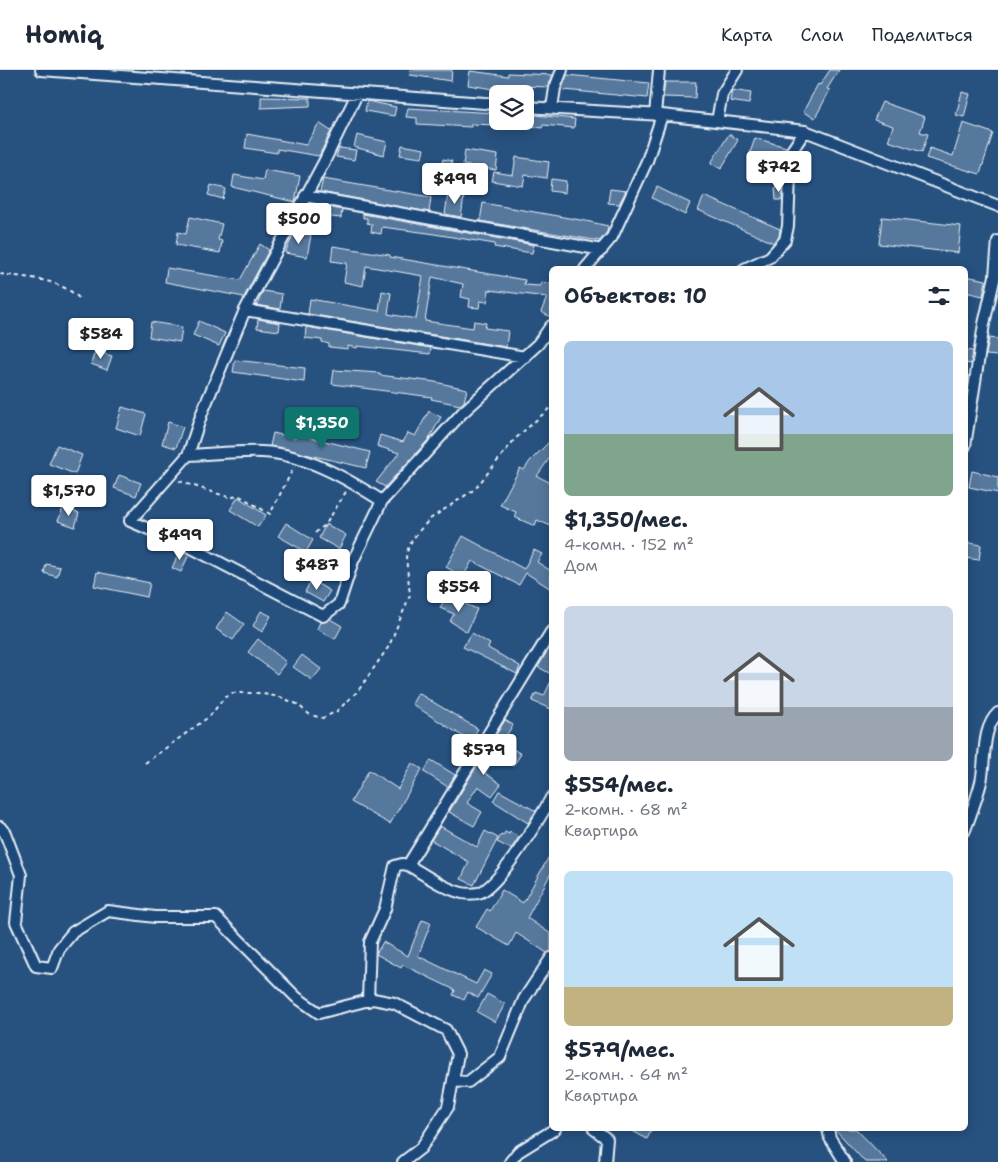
<!DOCTYPE html>
<html lang="ru">
<head>
<meta charset="utf-8">
<style>
	body { margin:0; font-family:"Shantell Sans",sans-serif; background:#f2f2f3; color:#1f2937; height:100vh; display:flex; flex-direction:column; font-size:19px; white-space:nowrap }
	* { box-sizing:border-box; margin:0 }
	p { font-size:16px; color:#747a83 }
	.icon { flex:none; width:28px; height:28px; fill:none; stroke:currentColor; stroke-width:2; stroke-linecap:round; stroke-linejoin:round }
	.map { position:relative; flex:1; overflow:hidden }
	.side { position:absolute; left:549px; top:196px; width:419px; height:865px; display:flex; flex-direction:column; background:#fff; border-radius:8px; box-shadow:0 2px 12px #0003 }
	.side>* { flex:none }
	.buttons { position:absolute; left:489px; top:15px; display:grid; gap:10px }
	.buttons a { display:grid; place-items:center; width:45px; height:45px; border-radius:8px; background:#fff; box-shadow:0 2px 12px #0003; font-size:25px }
	.price { position:absolute; translate:-50% -42px; padding:0 11px; border-radius:5px; background:#fff; color:#222; font-size:16px; line-height:32px; filter:drop-shadow(0 1px 2px #0008) }
	.price::after { content:''; position:absolute; left:50%; top:30px; width:15px; height:11px; margin-left:-8px; background:inherit; clip-path:polygon(0 0,100% 0,50% 100%) }
	.price.selected { background:#0f766e; color:#fff }
	ul { padding:0; list-style:none }
	li { display:grid; align-content:center; gap:10px; height:265px; padding:0 15px }
	li span { display:grid; place-items:center; height:155px; border-radius:8px; color:#555 }
	li>.icon { margin-inline-start:auto }
	span .icon { width:90px; height:90px; fill:#fffc; stroke-width:1 }
	li b { font-size:21px }
	h2 { display:flex; justify-content:space-between; align-items:center; height:60px; padding:0 15px; font-size:21px }
	header { display:flex; align-items:center; gap:30px; box-sizing:border-box; height:70px; padding:0 25px; background:#fff; border-bottom:1px solid #e0e1e3 }
	header strong { font-size:24px }
	nav { display:flex; gap:28px; margin-inline-start:auto; font-size:18px }
	.map>svg:first-child { display:block }
</style>
</head>
<body>
<header>
<strong>Homiq</strong>
<nav><a>Карта</a><a>Слои</a><a>Поделиться</a></nav>
</header>
<div class="map">
<svg width="998" height="1092" viewBox="0 0 998 1092">
	<rect width="100%" height="100%" fill="#27517f"/>
	<filter id="ink" filterUnits="userSpaceOnUse"><feTurbulence type="fractalNoise" baseFrequency=".02" numOctaves="2"/><feDisplacementMap in="SourceGraphic" scale="10" xChannelSelector="R" yChannelSelector="G"/><feConvolveMatrix kernelMatrix="1 2 1 2 8 2 1 2 1" color-interpolation-filters="sRGB"/></filter>
	<g filter="url(#ink)">
		<path fill="#57789d" stroke="#e8f1f8" d="M411 0H452L451 11 410 5Z
			M830 0H839L827 19 830 20 815 48 803 42 818 14 820 15Z
			M470 1 508 6V3L553 5 548 17 502 15 501 20 468 15Z
			M567 5 649 13 647 28 564 20 562 18Z
			M665 12H696L695 28 663 27Z
			M732 20 751 23 749 34 730 31Z
			M962 22 970 24 964 47 956 45Z
			M261 27 310 28V36L261 38Z
			M367 31 396 37 394 46 365 41Z
			M882 32 925 47 920 62 928 64 922 82 888 71 893 56 874 50Z
			M408 38 496 43V55L471 54V57L417 54V48L406 47Z
			M525 44 575 49 574 58 543 55 542 58 525 55Z
			M319 53 331 61 319 86 277 79V83L245 78 247 64 306 75Z
			M963 53 993 63 980 104 926 88 930 78 953 86Z
			M729 64 738 70 721 99 711 93Z
			M357 65 387 72 384 85 354 77Z
			M755 68 786 77 783 92 750 83Z
			M402 75 424 79 422 88 400 85Z
			M339 78 356 80 354 90 336 87Z
			M465 80 498 85 496 100 463 95Z
			M516 87 549 92 547 108 525 105 523 116 492 111 494 102 513 105Z
			M443 89 452 91 447 109 439 107Z
			M265 100 300 106 295 132 232 117 234 105 263 110Z
			M323 109 431 127 429 142 320 122Z
			M551 109 566 111 565 123 550 121Z
			M211 115 226 119 223 129 208 125Z
			M657 117 690 133 685 145 652 128Z
			M783 117 782 130H776L775 118Z
			M610 119 626 121 619 134 608 133Z
			M448 124 464 126 461 147 445 144Z
			M704 126 780 159 779 167 774 173 698 140Z
			M483 133 586 151 608 156 607 162 600 171 480 151Z
			M324 136 342 140 341 148 322 146Z
			M363 144 534 175 532 183 494 177 495 174 428 163 382 157 381 164 371 162 372 154 367 153V148H363Z
			M190 147 222 154 218 170 222 171 220 183 176 175 178 162 186 164Z
			M882 147 961 156 958 183 879 174Z
			M294 163 311 165 307 187 285 183Z
			M260 174 269 180 244 227 165 212 167 198 240 210Z
			M333 176 390 185V187L525 210 524 215 540 216 541 212 551 214V247L541 242 547 227 489 220 487 232 480 231 479 238 469 237 470 229 461 227 463 214 432 207 425 251 473 258 474 251 486 253 485 258 508 261 506 277 308 244 310 229 379 241 382 221 391 223 388 244 416 249 423 206 366 196 363 216 344 212 347 193 331 191Z
			M965 206 986 210 983 226 965 222Z
			M263 221 282 224 280 239 257 235Z
			M258 249 280 253 279 261 257 258Z
			M199 251 225 263 219 276 193 265Z
			M151 252 182 257 180 272 149 267Z
			M306 257 431 278 430 284 357 276V278L348 276V279L329 277V274L322 272V270L305 268Z
			M989 268 998 269V286L986 285Z
			M965 280 973 281 971 294 965 293Z
			M95 281 112 286 107 300 91 294Z
			M235 290 305 298 304 312 233 302Z
			M334 300 379 303V305L435 312 467 319 464 332 460 335 431 329 432 327 332 314Z
			M122 337 146 344 140 366 116 358Z
			M429 341 441 347 429 369 385 417 376 412 399 383 377 376 380 365 403 372 408 363 415 366Z
			M168 352 183 357 176 378 162 374Z
			M273 363 295 368 296 364 370 382 366 398 270 376Z
			M551 370V386L537 406 551 413V456L537 450 535 456 514 447 516 442 500 435 520 398 524 400 530 391Z
			M57 375 82 385 75 404 49 394Z
			M972 401 998 407V423L969 417Z
			M119 405 141 413 136 426 114 418Z
			M238 427 266 445 258 457 230 440Z
			M63 438 79 443 75 457 58 451Z
			M286 453 313 470 306 482 278 466Z
			M326 454 346 465 339 479 319 468Z
			M463 466 524 499 534 480 542 484 537 492 551 501V519L526 503 519 515 472 491 463 507 446 497Z
			M965 472 981 475 979 490 965 488Z
			M180 480 189 484 181 502 172 498Z
			M46 494 60 497 57 507 44 503Z
			M97 502 150 513 147 527 94 516Z
			M311 510 330 521 323 532 305 522Z
			M446 526 477 539 467 562 450 551 454 544 440 538Z
			M261 541 271 546 262 562 253 556Z
			M227 542 244 554 233 570 216 559Z
			M330 549 342 556 335 569 317 559 320 552Z
			M472 563 490 574 488 578 520 596 517 604 463 577Z
			M258 569 286 592 277 604 248 582Z
			M551 575V604L538 597Z
			M302 585 321 599 312 610 293 597Z
			M551 611V639L532 631 536 623 544 626Z
			M418 623 478 659 470 671 412 634Z
			M505 650 513 655 502 672 521 684 513 696 496 685 485 703 501 714 492 726 478 716 467 733 482 742 474 756 449 742Z
			M431 690 455 705 448 717 424 702Z
			M412 693 422 699 390 754 351 732 369 700 398 719Z
			M499 721 536 741 528 753 493 731Z
			M440 756 477 777 485 761 498 768 474 815 461 809 469 792 431 770Z
			M505 762 509 764 510 762 519 767 511 779 497 772 501 765 503 766Z
			M551 783V803L527 848 551 864V881L547 883 516 863 509 876 476 857 487 839 490 841 502 820 523 833Z
			M422 850 431 853 418 886 476 914 484 900 492 904 478 928 468 922 464 930 453 925 455 920 403 895 401 898 376 884 383 872 408 886Z
			M487 924 505 934 495 952 477 942Z
			M629 1059H652L647 1069Z
			M835 1059H856L888 1092H865Z"/>
		<g fill="none" stroke-linecap="round" stroke-linejoin="round">
			<g stroke="#e8f1f8" stroke-width="14">
				<path id="minor" d="M41 0 498 34
					M525 37 662 45 805 61 998 136
					M552 38 555 18 562 0
					M655 45 659 0
					M717 51 722 24 737 0
					M305 126 602 180
					M585 199 612 167 647 91 662 45
					M744 199 770 187 785 170 788 156 791 82 805 61
					M245 240 525 287
					M965 376 984 254 995 206 998 171
					M188 385 202 343 245 240 325 90 357 24
					M382 431 353 491 339 534 323 546 188 476 130 451 188 385C213 384 238 381 262 382 305 384 346 408 382 431L462 343 538 274 551 256
					M0 757 5 763 21 805 16 852 36 896 52 898 59 879 73 862 108 841 155 847H216L296 927 319 943 373 929 394 933 446 960 458 984 448 1037 421 1078 403 1092
					M965 760C971 744 977 728 981 712 986 690 981 659 998 643
					M408 795C425 805 443 818 462 823 467 824 477 824 481 822 501 813 540 748 551 728
					M368 931 370 872 385 839 395 796 402 794 408 795 551 562
					M453 1011 468 1012 500 987 524 929 551 888
					M594 1059 607 1069 605 1092
					M828 1059 830 1068 845 1092
					M510 1092 518 1082 555 1059"/>
			</g>
			<path stroke="#e8f1f8" stroke-width="2" stroke-dasharray="4 4" stroke-linecap="butt" d="M0 204C28 208 59 208 80 229
				M179 411 231 428 238 425 270 444 294 397
				M315 463 326 454 347 420
				M145 693 210 646 224 628 232 623H258L280 627 297 634 310 645 323 648 337 641 358 621 389 576 410 525 406 487 409 475 418 462 430 449 475 419 515 369 551 337"/>
			<use href="#minor" stroke="#1f4a7a" stroke-width="10"/>
		</g>
	</g>
</svg>
<div class="buttons">
<a><svg class="icon" aria-label="layers" viewBox="0 0 24 24"><path d="M12 4l9 5-9 5-9-5zM3 14l9 5 9-5"/></svg></a>
</div>
<b class="price" style="left:779px;top:123px">$742</b>
<b class="price" style="left:455px;top:135px">$499</b>
<b class="price" style="left:299px;top:175px">$500</b>
<b class="price" style="left:101px;top:290px">$584</b>
<b class="price selected" style="left:322px;top:379px">$1,350</b>
<b class="price" style="left:69px;top:447px">$1,570</b>
<b class="price" style="left:180px;top:491px">$499</b>
<b class="price" style="left:317px;top:521px">$487</b>
<b class="price" style="left:459px;top:543px">$554</b>
<b class="price" style="left:484px;top:706px">$579</b>
<section class="side">
<h2>Объектов: 10<svg class="icon" aria-label="filters" viewBox="0 0 24 24"><path d="M4 7h16M4 17h16"/><circle cx="9" cy="7" r="2"/><circle cx="15" cy="17" r="2"/></svg></h2>
<ul>
<li><span style="background:linear-gradient(#a9c7e8 60%,#7fa58c 0)"><svg class="icon" aria-label="home" viewBox="0 0 24 24"><path d="M3 11l9-7 9 7M6 9v11h12V9"/></svg></span><div><b>$1,350/мес.</b><p>4-комн. · 152 m²</p><p>Дом</p></div></li>
<li><span style="background:linear-gradient(#c9d6e8 65%,#9aa5b1 0)"><svg class="icon" aria-label="home" viewBox="0 0 24 24"><path d="M3 11l9-7 9 7M6 9v11h12V9"/></svg></span><div><b>$554/мес.</b><p>2-комн. · 68 m²</p><p>Квартира</p></div></li>
<li><span style="background:linear-gradient(#bfe0f5 75%,#c2b280 0)"><svg class="icon" aria-label="home" viewBox="0 0 24 24"><path d="M3 11l9-7 9 7M6 9v11h12V9"/></svg></span><div><b>$579/мес.</b><p>2-комн. · 64 m²</p><p>Квартира</p></div></li>
</ul>
</section>
</div>
</body>
</html>
